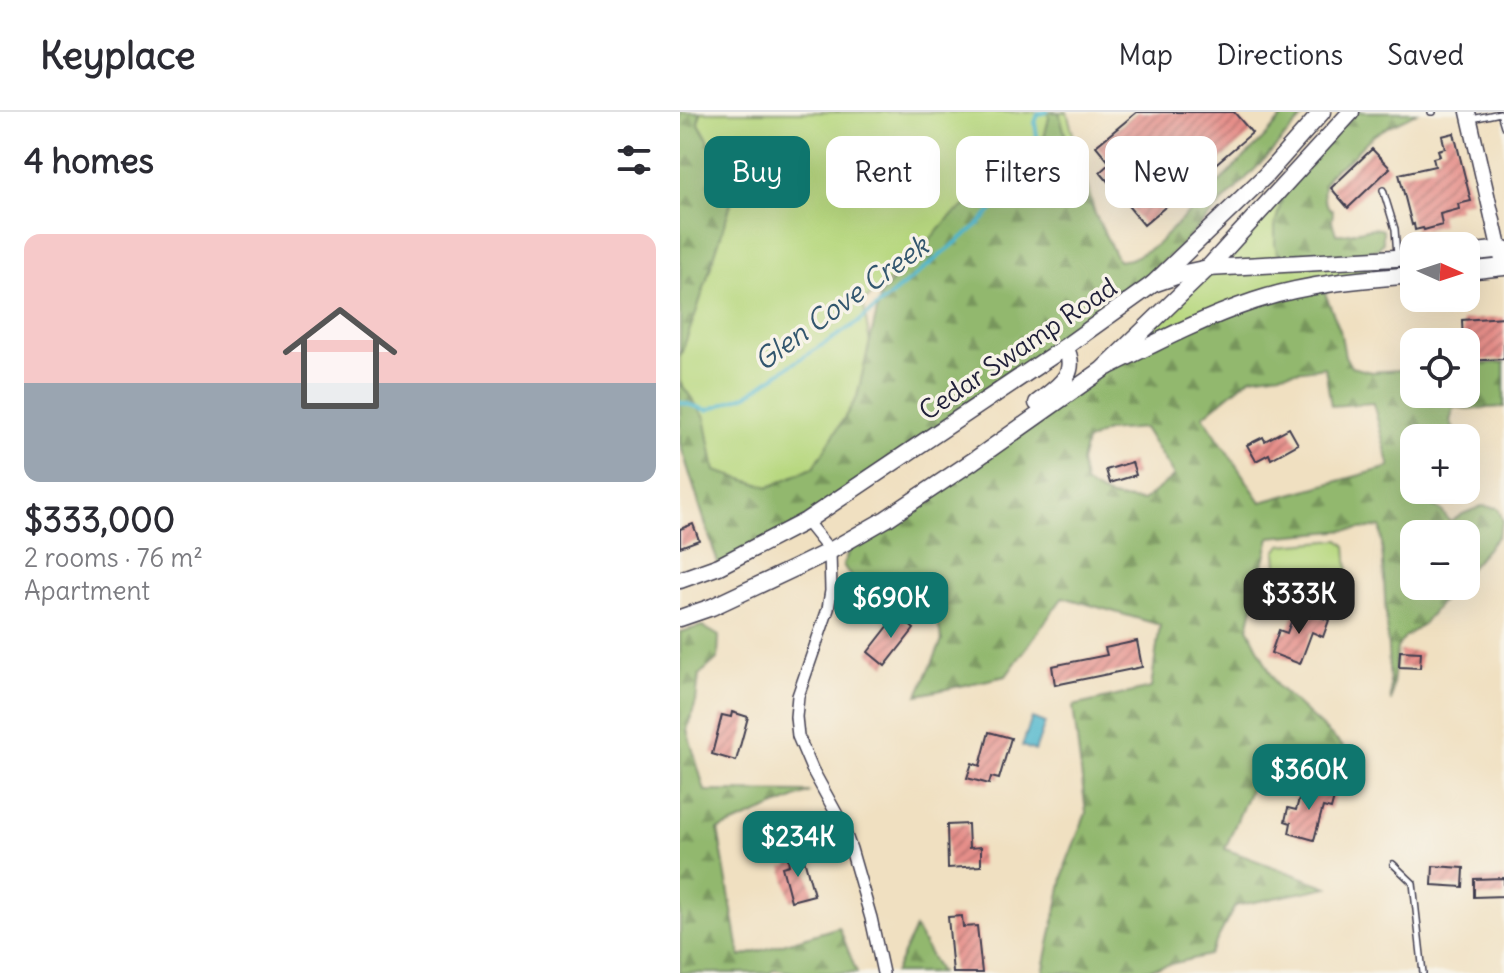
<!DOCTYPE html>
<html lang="en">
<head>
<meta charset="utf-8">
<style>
	body { margin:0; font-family:Delius,sans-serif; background:#f7f7f7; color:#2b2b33; height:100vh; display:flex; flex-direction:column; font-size:30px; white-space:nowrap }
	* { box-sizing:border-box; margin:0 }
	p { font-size:26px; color:#7c7c81 }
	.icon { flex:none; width:44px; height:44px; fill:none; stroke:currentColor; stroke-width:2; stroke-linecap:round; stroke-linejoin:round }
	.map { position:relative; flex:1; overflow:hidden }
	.side { display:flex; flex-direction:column; background:#fff; width:680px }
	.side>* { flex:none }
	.banner { position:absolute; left:24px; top:24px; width:680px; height:72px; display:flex; gap:16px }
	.needle { width:52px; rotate:93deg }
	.buttons { position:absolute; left:720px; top:120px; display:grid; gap:16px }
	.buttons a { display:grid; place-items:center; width:80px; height:80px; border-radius:16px; background:#fff; box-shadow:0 8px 32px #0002; font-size:40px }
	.price { position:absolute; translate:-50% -68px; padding:0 18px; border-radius:16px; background:#0f766e; color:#fff; font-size:26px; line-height:52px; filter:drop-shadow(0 2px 4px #0008) }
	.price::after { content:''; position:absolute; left:50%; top:48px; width:24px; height:18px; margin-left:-12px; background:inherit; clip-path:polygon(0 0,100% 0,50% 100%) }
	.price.current { background:#222; color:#fff }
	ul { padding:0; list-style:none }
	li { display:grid; align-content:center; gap:16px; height:424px; padding:0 24px }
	li span { display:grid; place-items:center; height:248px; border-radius:16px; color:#555 }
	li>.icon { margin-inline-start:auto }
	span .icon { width:144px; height:144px; fill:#fffc; stroke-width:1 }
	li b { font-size:34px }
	h2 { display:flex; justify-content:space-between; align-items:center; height:96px; padding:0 24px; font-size:34px }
	.chip { padding:0 28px; border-radius:16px; background:#fff; box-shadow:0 8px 32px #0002; font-size:28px; line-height:72px }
	.chip.current { background:#0f766e; color:#fff }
	header { display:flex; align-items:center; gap:48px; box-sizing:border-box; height:112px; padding:0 40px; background:#fff; border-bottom:2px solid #e1e1e2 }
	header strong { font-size:38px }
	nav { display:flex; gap:44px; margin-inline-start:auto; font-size:28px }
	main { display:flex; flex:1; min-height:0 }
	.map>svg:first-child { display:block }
</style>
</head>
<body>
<header>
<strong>Keyplace</strong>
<nav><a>Map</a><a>Directions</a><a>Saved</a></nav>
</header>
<main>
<section class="side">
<h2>4 homes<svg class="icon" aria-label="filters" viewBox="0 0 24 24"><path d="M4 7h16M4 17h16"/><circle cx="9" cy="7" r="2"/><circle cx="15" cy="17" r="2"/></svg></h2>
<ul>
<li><span style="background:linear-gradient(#f6c9c9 60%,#9aa5b1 0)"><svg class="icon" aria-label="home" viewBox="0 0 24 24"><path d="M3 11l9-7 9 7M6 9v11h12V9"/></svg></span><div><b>$333,000</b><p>2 rooms · 76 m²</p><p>Apartment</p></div></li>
</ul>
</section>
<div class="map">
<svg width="824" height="861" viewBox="0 0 824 861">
	<defs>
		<pattern id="forest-firs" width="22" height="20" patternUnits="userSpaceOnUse" patternTransform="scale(2)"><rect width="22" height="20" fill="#92b86e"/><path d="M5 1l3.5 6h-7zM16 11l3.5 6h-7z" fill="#77955c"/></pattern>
		<pattern id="building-hatch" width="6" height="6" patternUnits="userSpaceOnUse" patternTransform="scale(2)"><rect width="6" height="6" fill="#e58e89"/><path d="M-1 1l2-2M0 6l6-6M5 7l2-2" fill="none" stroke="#b97471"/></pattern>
	</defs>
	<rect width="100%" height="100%" fill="#f7f3e8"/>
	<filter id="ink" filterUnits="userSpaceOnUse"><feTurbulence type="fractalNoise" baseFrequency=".0125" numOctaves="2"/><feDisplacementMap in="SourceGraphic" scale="16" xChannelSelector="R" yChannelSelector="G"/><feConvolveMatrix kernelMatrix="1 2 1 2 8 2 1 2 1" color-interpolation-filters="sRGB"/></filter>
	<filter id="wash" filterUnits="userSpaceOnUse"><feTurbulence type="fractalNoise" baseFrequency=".006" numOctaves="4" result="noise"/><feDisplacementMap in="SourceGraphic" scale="32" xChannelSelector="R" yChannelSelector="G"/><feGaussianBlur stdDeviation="1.8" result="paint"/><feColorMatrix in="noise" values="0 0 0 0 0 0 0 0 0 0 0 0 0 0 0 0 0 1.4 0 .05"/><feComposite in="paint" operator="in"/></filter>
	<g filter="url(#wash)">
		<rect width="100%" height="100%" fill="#f0e0c1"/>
		<path fill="#b8d880" stroke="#6d7d5e" stroke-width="2" d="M21 0H387L416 105 371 36 183 190 209 343 34 439 0 331V210L56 76 18 10Z
			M605 74 595 114 713 157 421 259Z
			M659 428 666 434 668 459 662 465 604 470 598 465 596 440 601 433Z"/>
		<path fill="url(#forest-firs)" stroke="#5a6d54" stroke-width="2" fill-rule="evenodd" d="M0 0H21L18 10 56 76 18 195 0 245Z
			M368 0H379L397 65 438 149 451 147 475 134 585 25 607 0H628L581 51 495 139 410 210 103 421 39 454 0 331V270L25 305 35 359 89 375 134 355 177 285 201 182 270 105 361 38 369 6Z
			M674 0H737C726 7 715 11 704 17 690 24 681 35 671 46 665 51 656 55 651 61 641 73 640 90 653 99L652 109 656 122C674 124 689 112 703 118V131L698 137 676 142 608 147 598 141 595 133V114L605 74Z
			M642 174 660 218 665 244 671 255 691 260 734 257V282H786V253L824 250V295L787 297 774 295 770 309 778 326H734V378H749L753 395 761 398 770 410 783 402 802 394 818 396 823 409 817 425 786 461V422H734V474H774L743 512 725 525 717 536 711 590 701 415 590 425 568 516 597 574 680 650 660 660 579 656 545 737 648 775 555 794 529 843 453 861H363L386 752 406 701 393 594 471 576 480 513 383 485 326 564 238 583 262 529 255 498 227 475 175 472 163 453 171 434 421 259 521 211ZM645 255 651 294 693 291 710 355 581 390 523 304 571 265ZM464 316 494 364 463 389C436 387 428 387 405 371L401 350 406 330 426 319Z
			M22 514 39 524 38 546 19 563 16 590 7 618 25 679 130 680 38 718 60 845 159 815 177 861H118L94 857 90 861H0V520Z
			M235 816 260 861H214Z"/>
		<path fill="#4fb7cd" stroke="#386c84" stroke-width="2" d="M352 606 365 611 355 639 342 634Z"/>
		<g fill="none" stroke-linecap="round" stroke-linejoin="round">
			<path stroke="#4fb7cd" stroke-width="4" d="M0 290 28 298 67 283 114 251 177 211 299 112 339 70 358 32 355 11 358 2 367 0"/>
		</g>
		<g id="blocks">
			<path fill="url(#building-hatch)" d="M457 0H554L572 21 464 113 420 60 430 51 416 34Z
				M774 21 791 89 778 92 779 97 760 102 762 113 744 118 743 116 735 118 734 112 732 113 719 62 755 54 753 46 760 44 758 38 765 36 762 24Z
				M692 37 710 56 668 96 651 76Z
				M824 205V247L786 249V230H783L782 208Z
				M609 316 618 332 591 347 589 342 576 349 567 333 583 325 585 329Z
				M452 350 456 363 430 371 426 358Z
				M13 412 19 428 0 435V417Z
				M616 496 649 508 643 525 632 520 620 552 591 541 599 518 607 521Z
				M217 503 234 517 205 554 188 540Z
				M457 529 462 555 375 573 372 554 427 543 425 536Z
				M720 539 741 540 740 556 719 555Z
				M52 600 68 605 56 649 32 642 42 603 51 605Z
				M309 620 331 626 319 667 311 665 309 672 287 666 292 651 300 654Z
				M623 673 655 682 651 697 643 695 634 728 609 721 611 711 605 709 608 696 616 698Z
				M288 712 289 736 301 735V754L268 756 267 713Z
				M123 743 134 783 111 789 102 755 109 753 108 747Z
				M753 754 784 756 783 775 752 773Z
				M824 766V784L794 785V767Z
				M282 804 283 815 297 814 302 861H273L268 805Z"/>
		</g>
	</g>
	<g filter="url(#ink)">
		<use href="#blocks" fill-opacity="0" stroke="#413e4f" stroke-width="2"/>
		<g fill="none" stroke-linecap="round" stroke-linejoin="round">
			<g stroke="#413e4f" stroke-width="8">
				<path id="service" d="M751 0H753
					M792 7 820 1 824 14
					M703 78 715 117 717 143
					M713 752 733 771 743 861"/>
			</g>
			<g stroke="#413e4f" stroke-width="14">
				<path id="minor" d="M126 409 150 439 151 479 148 497 118 584 116 605 118 624 132 657 161 710 171 737 191 806 203 861"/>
			</g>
			<g stroke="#413e4f" stroke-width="17">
				<path id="tertiary" d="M788 0 822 148"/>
			</g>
			<g stroke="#413e4f" stroke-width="19">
				<path id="secondary" d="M786 141 824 137
					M786 159 824 155
					M473 172 505 161 528 156 734 145
					M427 255C475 231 523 206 574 189 625 172 681 167 734 163"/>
			</g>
			<g stroke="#413e4f" stroke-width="19">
				<path id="primary" d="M357 291C377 275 400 263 385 235
					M0 468 39 454 126 409 385 235 473 172 585 64 642 0
					M0 506 32 495 115 456 150 439 206 407 293 349 422 258 528 156 671 0"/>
			</g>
			<use href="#service" stroke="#fff" stroke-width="5"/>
			<use href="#minor" stroke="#fff" stroke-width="11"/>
			<use href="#tertiary" stroke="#fff" stroke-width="14"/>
			<use href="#secondary" stroke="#fff" stroke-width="16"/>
			<use href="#primary" stroke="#fff" stroke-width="16"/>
		</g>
	</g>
	<g text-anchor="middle" stroke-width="7" stroke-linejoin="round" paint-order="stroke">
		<g font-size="26" fill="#22223b" stroke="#f7f3e8">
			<text transform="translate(338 237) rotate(-34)" y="9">Cedar Swamp Road</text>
		</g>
		<g font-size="28" font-style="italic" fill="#32566e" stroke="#f7f3e8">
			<text transform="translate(161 191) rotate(-36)" y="10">Glen Cove Creek</text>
		</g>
	</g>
</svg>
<div class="buttons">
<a><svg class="needle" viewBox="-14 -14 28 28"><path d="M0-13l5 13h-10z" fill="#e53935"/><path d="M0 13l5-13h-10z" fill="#7c7c81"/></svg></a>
<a><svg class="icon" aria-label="locate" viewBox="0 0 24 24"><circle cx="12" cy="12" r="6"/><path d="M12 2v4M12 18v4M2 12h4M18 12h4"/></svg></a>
<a>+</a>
<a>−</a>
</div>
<b class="price current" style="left:619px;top:524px">$333K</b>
<b class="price" style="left:211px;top:528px">$690K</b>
<b class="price" style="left:629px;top:700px">$360K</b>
<b class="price" style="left:118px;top:767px">$234K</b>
<div class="banner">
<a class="chip current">Buy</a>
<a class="chip">Rent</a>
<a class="chip">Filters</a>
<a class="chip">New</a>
</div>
</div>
</main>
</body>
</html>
